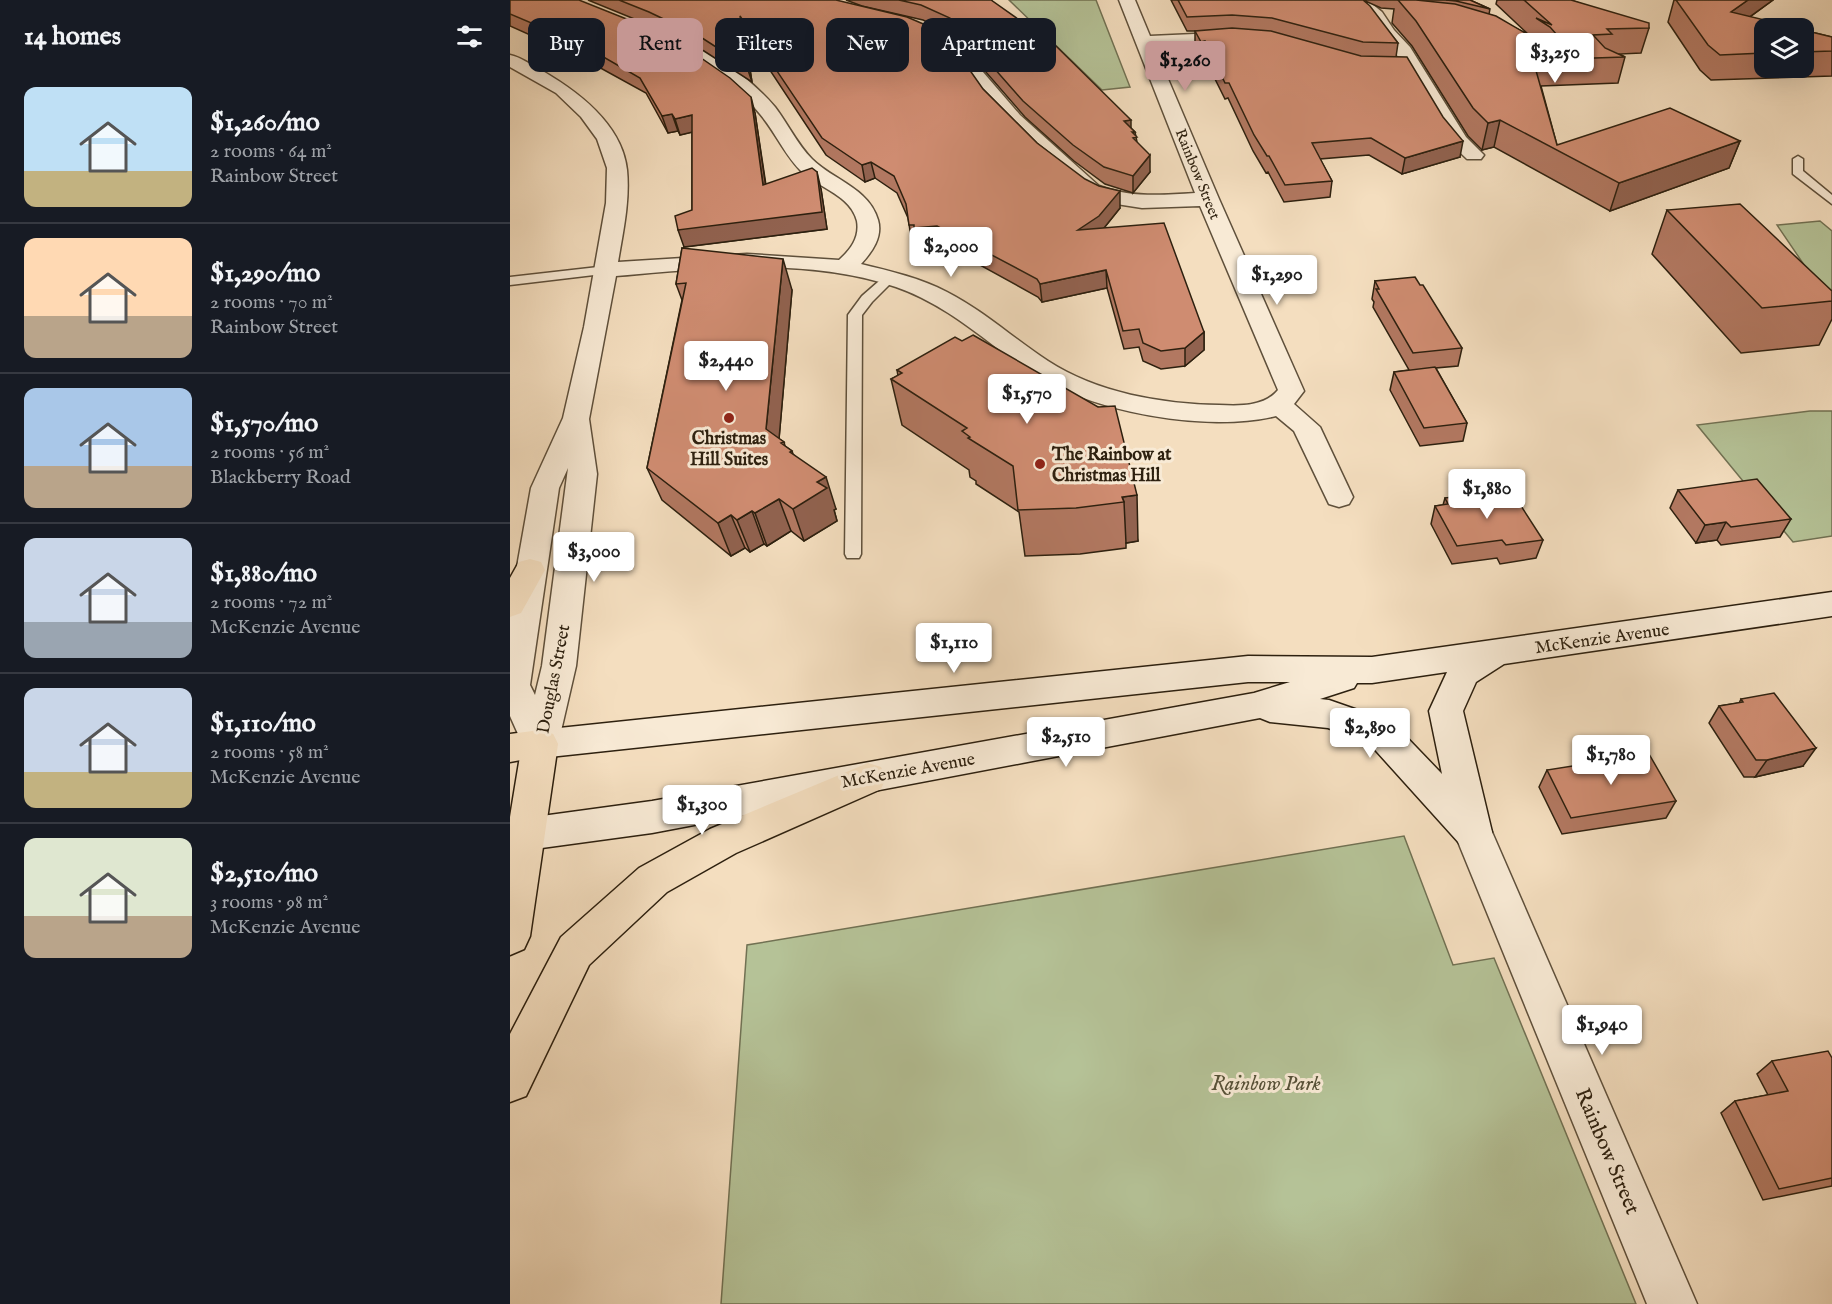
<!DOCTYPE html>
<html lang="en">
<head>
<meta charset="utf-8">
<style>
	body { margin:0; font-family:"IM FELL English",serif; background:#20242c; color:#f1f3f6; height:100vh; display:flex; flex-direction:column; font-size:22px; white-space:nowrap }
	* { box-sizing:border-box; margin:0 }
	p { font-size:20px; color:#9ea1a6 }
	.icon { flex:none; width:33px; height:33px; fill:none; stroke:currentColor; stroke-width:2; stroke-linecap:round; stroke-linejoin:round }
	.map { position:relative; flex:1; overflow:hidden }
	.drawer { display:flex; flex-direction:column; background:#171b24; width:510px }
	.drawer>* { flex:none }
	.top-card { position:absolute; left:18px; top:18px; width:570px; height:54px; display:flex; gap:12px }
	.buttons { position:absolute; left:1244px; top:18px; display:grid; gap:12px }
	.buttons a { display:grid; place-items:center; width:60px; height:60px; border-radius:12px; background:#171b24; box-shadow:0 6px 24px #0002; font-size:30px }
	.price { position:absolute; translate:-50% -51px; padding:0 14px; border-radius:6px; background:#fff; color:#222; font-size:20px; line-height:39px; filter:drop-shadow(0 2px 3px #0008) }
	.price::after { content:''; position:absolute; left:50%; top:36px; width:18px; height:14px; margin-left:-9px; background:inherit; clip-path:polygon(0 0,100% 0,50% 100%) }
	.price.current { background:#c59692; color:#111 }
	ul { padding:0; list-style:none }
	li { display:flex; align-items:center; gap:18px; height:150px; padding:0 24px }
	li+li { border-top:2px solid #363941 }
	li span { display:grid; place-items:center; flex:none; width:168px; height:120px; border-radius:12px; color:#555 }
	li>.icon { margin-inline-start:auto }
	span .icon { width:72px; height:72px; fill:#fffc; stroke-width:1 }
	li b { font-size:26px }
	h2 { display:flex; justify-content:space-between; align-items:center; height:72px; padding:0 24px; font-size:26px }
	.tag { padding:0 21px; border-radius:12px; background:#171b24; box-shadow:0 6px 24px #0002; font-size:21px; line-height:54px }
	.tag.current { background:#c59692; color:#111 }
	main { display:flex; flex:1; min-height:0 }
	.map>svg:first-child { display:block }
</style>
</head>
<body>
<main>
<section class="drawer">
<h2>14 homes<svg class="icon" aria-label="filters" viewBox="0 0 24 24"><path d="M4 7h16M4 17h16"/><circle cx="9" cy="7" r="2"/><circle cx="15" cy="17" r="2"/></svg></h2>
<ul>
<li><span style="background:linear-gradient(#bfe0f5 70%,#c2b280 0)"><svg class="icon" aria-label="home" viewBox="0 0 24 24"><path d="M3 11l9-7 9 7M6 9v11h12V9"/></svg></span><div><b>$1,260/mo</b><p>2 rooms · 64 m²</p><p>Rainbow Street</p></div></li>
<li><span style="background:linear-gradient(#ffd9b3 65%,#b9a48a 0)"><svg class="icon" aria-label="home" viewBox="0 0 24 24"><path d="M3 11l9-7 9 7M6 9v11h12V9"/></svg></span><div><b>$1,290/mo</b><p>2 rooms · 70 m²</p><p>Rainbow Street</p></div></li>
<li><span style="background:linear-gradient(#a9c7e8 65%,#b9a48a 0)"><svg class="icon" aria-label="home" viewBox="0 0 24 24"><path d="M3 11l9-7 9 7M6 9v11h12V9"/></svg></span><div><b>$1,570/mo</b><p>2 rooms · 56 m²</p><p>Blackberry Road</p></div></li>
<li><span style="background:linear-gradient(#c9d6e8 70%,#9aa5b1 0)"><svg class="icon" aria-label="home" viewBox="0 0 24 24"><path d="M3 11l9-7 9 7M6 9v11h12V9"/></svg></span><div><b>$1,880/mo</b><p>2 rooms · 72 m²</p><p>McKenzie Avenue</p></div></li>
<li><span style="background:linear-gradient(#c9d6e8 70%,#c2b280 0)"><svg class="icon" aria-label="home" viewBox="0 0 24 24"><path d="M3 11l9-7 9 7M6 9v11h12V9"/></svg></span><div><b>$1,110/mo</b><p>2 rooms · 58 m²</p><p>McKenzie Avenue</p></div></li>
<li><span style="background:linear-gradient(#dfe7d0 65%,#b9a48a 0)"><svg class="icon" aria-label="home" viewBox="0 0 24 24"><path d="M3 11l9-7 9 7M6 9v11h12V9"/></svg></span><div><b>$2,510/mo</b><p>3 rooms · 98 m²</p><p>McKenzie Avenue</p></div></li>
</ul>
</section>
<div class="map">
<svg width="1322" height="1304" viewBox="0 0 1322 1304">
	<rect width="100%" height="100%" fill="#f4debf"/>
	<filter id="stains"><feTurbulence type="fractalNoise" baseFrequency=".00333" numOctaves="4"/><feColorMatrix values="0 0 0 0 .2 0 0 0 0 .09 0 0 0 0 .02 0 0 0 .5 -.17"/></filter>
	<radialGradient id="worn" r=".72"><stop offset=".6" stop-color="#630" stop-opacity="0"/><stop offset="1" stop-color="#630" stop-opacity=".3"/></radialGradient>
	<path fill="#b5c297" stroke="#717153" stroke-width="1.5" d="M499 0H586L620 87 592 90Z
		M1310 221 1322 231V306L1267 225Z
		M1300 411H1322V536L1283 542 1187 425Z
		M894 836 943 965 984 958 1126 1304H211L237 945Z"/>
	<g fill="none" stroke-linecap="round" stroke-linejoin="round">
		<g stroke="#5f503b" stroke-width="3">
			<path id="lane" d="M1288 156 1293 159V171L1322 195V204L1283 174V159Z
				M97 266 103 270 101 273 0 285V277Z
				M380 274 386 278 362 302 352 315 351 554 349 558H337L335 554 338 315 352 296 376 275Z"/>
		</g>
		<g stroke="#5f503b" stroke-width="3">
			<path id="street" d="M609 0H625L640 36 729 32 737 37 729 42 644 46 709 199 794 391 784 404 810 427 843 497 839 504 829 507 819 504 784 431 766 416C697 433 579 412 520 372 476 342 438 305 386 287 297 257 198 268 106 276L79 419 87 474 66 666 48 744 43 754 30 758 17 754 0 716V606L21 488 53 418 74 327 96 203 97 168 87 139 71 117 46 93 0 67V55C10 57 20 64 29 69 66 90 112 123 117 170 120 201 113 232 108 262L237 254 329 260C340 250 350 238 347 221 341 196 310 188 293 173 275 156 266 133 250 114 222 79 182 58 141 41L139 37 147 32C190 43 236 73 265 107 278 124 287 144 302 159 323 180 359 188 368 220 373 237 362 252 351 264 380 271 410 278 437 292 474 311 504 339 538 361 587 393 652 404 709 405 729 406 754 407 768 390L690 206 632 208 600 203 575 194 496 123 430 44 417 34 425 29 442 36 510 115 589 186C621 198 652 195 685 193ZM58 468 32 666 25 695 20 685 49 488Z
				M827 0H851L862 4 872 12 884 30 900 47 956 137 974 155 971 159H957L938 141 884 50 871 37 860 18 850 10 829 3Z
				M963 816 976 820 982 832 1187 1304H1137L944 832 950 820Z"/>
		</g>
		<g stroke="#2d200f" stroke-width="3">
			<path id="secondary" d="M1322 592V616L994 664 966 682 953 711 982 832 976 844 963 848 950 844 858 742 818 728 760 722 750 718 142 833 17 850 4 846C0 837 0 831 4 822L17 818 142 801 744 693 780 682H738L30 758 17 754 12 744 17 734 30 730 738 656 862 657ZM937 672 919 711 932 774 882 722 819 700 810 699 844 688 847 683H862Z"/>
		</g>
		<g stroke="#2d200f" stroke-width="3">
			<path id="primary" d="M20 559 31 562 35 570 11 613 0 617V578L9 562Z
				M30 730 43 734 48 744 43 754 0 762V734Z"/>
		</g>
		<g stroke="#2d200f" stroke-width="3">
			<path id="highway" d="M30 730 43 734 48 744 20 936 14 949 0 955V817L12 744 17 734Z
				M358 763 371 767 376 778 371 789 226 853 157 892 79 965 16 1096 0 1102V1034L51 937 129 868 200 829Z"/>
		</g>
		<use href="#lane" fill="#f8ead5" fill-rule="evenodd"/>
		<use href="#street" fill="#f8ead5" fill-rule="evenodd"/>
		<use href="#secondary" fill="#f8ead5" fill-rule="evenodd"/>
		<use href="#primary" fill="#f4debf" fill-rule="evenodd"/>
		<use href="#highway" fill="#f4debf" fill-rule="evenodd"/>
	</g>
	<path fill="#b27861" stroke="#2d200f" stroke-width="1.5" d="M0 0 245 113 256 185 311 189 317 229 174 247 182 210V132L170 135 168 131 158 133 136 93 76 60 0 26Z
		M78 0H326L473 89 527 143 610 208 594 228 694 332V350L675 366 651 369 633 361 629 347 614 349 597 288 532 302 528 297 430 243 407 246V242L402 243 398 218 387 193 365 178 355 182 316 155 234 31 242 82 194 51 144 27Z
		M336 0H481L625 132 627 142 640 172 623 193 595 184 564 161 515 117 442 33 413 20 352 6Z
		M661 0H960L980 9 979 14 1019 35 986 4 987 0H1061L1139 28 1131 53 1109 54 1115 57 1108 83 1031 86 1047 145 1230 141 1219 168 1100 211 984 147 972 150 958 136 902 46 882 23 884 9 871 8 853 0 888 43 886 57 950 157 892 174 859 155 810 159 822 181 820 197 774 202 758 172 756 173 743 151 718 98 715 99 694 57H691L685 46V31H677Z
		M1164 0H1263L1240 17 1254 28V68H1293V30L1322 37V76L1201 80 1190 70 1158 22Z
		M1157 210 1322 291V319L1309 345 1231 353 1142 254Z
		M172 248 282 290 269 439 274 442 275 446 282 451 283 454 326 509 324 510 327 521 294 541 281 531 257 546 254 544 240 552 235 548 221 556 152 500 137 468 172 300 166 284Z
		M865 281 952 348 948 366 926 368 957 423 953 441 910 446 880 390 884 372 899 370 863 307 864 302 862 299Z
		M387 370 588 407 628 541 616 543V548L570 554 515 556 509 512 466 484V481L460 477 459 470 392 425 381 379 388 376Z
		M1168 490 1281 519 1270 537 1211 545 1207 540 1186 543 1160 508Z
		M935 498H985L1033 540 1026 558 990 564 987 558 942 564 921 524 925 506 933 505Z
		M1231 699 1293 766 1245 777H1234L1199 723 1209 706 1229 703Z
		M1037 770 1166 801 1156 818 1052 834 1029 787Z
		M1322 1058V1186L1253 1200 1211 1113 1225 1101 1258 1095 1247 1074 1262 1061Z"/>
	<path fill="#91624f" stroke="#2d200f" stroke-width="1.5" d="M1238 0H1263L1213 36 1221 12Z
		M230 16 234 31 242 82 237 67Z
		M241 97 245 113 258 202 253 185Z
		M162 114 168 131 158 133 152 116Z
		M182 115 187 131 170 135 165 119Z
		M621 120V136L614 121Z
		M990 120 984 147 972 150 978 123Z
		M953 141 950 157 892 174 895 158Z
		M1230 141 1219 168 1100 211 1109 183Z
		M640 155V172L623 193V176Z
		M361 162 365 178 355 182 352 165Z
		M307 172 311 189 317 229 174 247 168 230Z
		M610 191V208L590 233 568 230Z
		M427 226 430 243 407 246 404 228Z
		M273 259 282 290 267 462 256 429Z
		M596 270 597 288 532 302 530 284Z
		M694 332V350L675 366V348Z
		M316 477 326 509 324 510 327 521 294 541 283 509 307 482Z
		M627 495 628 541 616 543 614 502 612 497Z
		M269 499 281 531 257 546 245 513Z
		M242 511 254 544 240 552 227 520Z
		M221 515 235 548 221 556 208 523Z
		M1216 522 1207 540 1186 543 1195 525Z
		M1306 748 1293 766 1245 777 1257 760Z"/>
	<path fill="#cf8c71" stroke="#2d200f" stroke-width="1.5" d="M0 0H69L124 22 175 47 220 78 241 97 253 185 302 168 307 172 312 212 168 230 165 216 182 210V115L165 119 162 114 152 116 130 78 71 44 0 14Z
		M109 0H326L397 17 425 29 445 49 473 89 527 143 575 179 589 186 610 191 589 216 568 230 654 223 694 332 675 348 651 351 633 343 629 329 613 331 596 270 530 284 527 279 427 226 404 228V225H399L396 204 384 176 361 162 352 165 312 138 230 16 237 67 189 36 139 12Z
		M389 0H481L545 45 621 120 614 121 625 132H622L627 137 623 138 640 155 623 176 594 167 563 145 513 101 440 18 411 5Z
		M668 0H853L860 6 888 43 853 42 762 18 722 15 677 17Z
		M888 0H906L945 4 986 16 1022 37 1039 52H1052L1056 45 1040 27 1026 18 1042 25 1014 0H1061L1139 23V28L1097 29 1102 34 1083 35 1095 48 1115 57 1023 60 1047 145 1160 108 1230 141 1109 183 990 120 978 123 963 108 906 21Z
		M936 0H960L980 9 946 1Z
		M1166 0H1238L1221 12 1288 28H1254V53L1210 55 1198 45Z
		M722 28 761 31 851 56 897 57 933 117 953 141 895 158 861 138 802 143 822 181 775 185 759 156H757L744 135 719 83H715L695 41 691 42 685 31Z
		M1293 30 1322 37V51L1293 52Z
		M1230 204 1322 291V301L1252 308 1157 210Z
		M172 248 273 259 256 429 274 442 271 443 282 451 280 452 316 477 307 482 317 488 283 509 269 499 245 513 242 511 227 520 221 515 208 523 137 468 176 283 166 284Z
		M905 277 910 285H913L952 348 903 353 866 289H869L865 281Z
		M463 335 588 407 605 406 627 495 612 497 614 502 566 508 508 510 503 466 458 438 460 437 452 431 457 428 381 379 392 373 387 370 445 337 452 341Z
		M925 367 957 423 914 428 884 372Z
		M1247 479 1281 519 1221 527 1216 522 1195 525 1168 490Z
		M981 491 985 498 1004 495 1033 540 996 545 992 540 947 546 925 506 938 504 935 498Z
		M1264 693 1306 748 1257 760H1246L1209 706 1233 702 1231 699Z
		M1139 754 1166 801 1061 818 1037 770Z
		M1318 1051 1322 1058V1178L1269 1189 1225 1101 1278 1091 1262 1061Z"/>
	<g fill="#8f2418" stroke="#f8ead5" stroke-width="2">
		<circle cx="219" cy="418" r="6"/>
		<circle cx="530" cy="464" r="6"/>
	</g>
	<g text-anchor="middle" stroke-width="6" stroke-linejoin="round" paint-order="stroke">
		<g font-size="15" fill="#2d200f" stroke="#f8ead5">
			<text transform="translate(688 174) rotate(68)" y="5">Rainbow Street</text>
		</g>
		<g font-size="18" font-weight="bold" fill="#2d200f" stroke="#f8ead5">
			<text x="219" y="444">Christmas<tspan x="219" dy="21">Hill Suites</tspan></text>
			<text x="542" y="460" text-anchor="start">The Rainbow at<tspan x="542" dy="21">Christmas Hill</tspan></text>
		</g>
		<g font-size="18" fill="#2d200f" stroke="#f8ead5">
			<text transform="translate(1092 638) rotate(-8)" y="6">McKenzie Avenue</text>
			<text transform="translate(43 679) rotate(-79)" y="6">Douglas Street</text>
			<text transform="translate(398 770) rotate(-10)" y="6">McKenzie Avenue</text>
		</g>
		<g font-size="21" font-style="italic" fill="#565138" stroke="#f8ead5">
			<text x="756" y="1090">Rainbow Park</text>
		</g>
		<g font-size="21" fill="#2d200f" stroke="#f8ead5">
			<text transform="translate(1098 1151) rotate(67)" y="7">Rainbow Street</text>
		</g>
	</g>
	<rect width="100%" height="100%" filter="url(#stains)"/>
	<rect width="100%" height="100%" fill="url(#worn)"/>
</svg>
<div class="buttons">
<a><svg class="icon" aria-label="layers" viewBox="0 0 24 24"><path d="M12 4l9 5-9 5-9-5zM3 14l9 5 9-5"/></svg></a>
</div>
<b class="price" style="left:1045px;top:84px">$3,250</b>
<b class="price current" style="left:675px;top:92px">$1,260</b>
<b class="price" style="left:441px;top:278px">$2,000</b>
<b class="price" style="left:767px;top:306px">$1,290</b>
<b class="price" style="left:216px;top:392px">$2,440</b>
<b class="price" style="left:517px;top:425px">$1,570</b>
<b class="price" style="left:977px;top:520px">$1,880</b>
<b class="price" style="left:84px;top:583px">$3,000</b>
<b class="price" style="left:444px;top:674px">$1,110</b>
<b class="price" style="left:860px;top:759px">$2,890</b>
<b class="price" style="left:556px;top:768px">$2,510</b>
<b class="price" style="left:1101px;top:786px">$1,780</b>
<b class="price" style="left:192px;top:836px">$1,300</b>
<b class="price" style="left:1092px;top:1056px">$1,940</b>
<div class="top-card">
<a class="tag">Buy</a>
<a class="tag current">Rent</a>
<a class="tag">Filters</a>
<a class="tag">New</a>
<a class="tag">Apartment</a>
</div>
</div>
</main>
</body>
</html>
